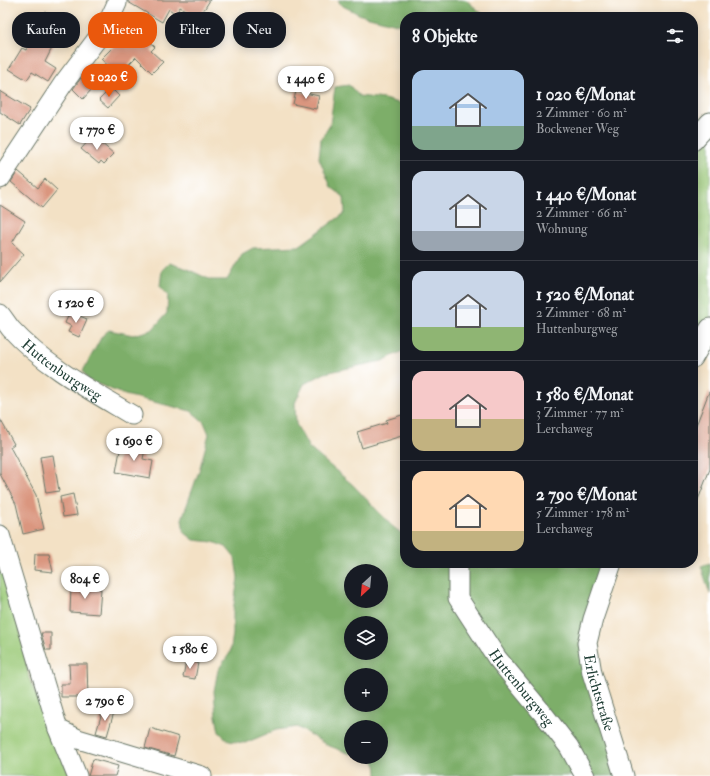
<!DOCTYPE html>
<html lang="de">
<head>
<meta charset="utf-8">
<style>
	body { margin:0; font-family:"IM FELL Double Pica",serif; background:#242831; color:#f1f3f6; height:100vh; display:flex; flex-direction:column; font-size:15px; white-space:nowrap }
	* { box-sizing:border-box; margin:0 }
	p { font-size:13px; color:#9ea1a6 }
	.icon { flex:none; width:22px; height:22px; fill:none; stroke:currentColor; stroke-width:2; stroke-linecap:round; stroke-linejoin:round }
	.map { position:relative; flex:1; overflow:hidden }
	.drawer { position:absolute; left:400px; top:12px; width:298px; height:556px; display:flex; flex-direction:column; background:#171b24; border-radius:16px; box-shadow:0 2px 10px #0003 }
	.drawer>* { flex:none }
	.banner { position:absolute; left:12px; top:12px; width:328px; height:36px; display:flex; gap:8px }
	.needle { width:26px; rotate:206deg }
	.fabs { position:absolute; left:344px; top:564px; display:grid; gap:8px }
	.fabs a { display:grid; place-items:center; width:44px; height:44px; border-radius:50%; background:#171b24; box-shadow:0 2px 10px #0003; font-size:20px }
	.price { position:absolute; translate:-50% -34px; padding:0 9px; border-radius:14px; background:#fff; color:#222; font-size:13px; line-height:26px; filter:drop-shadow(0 1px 2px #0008) }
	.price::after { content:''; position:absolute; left:50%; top:24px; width:12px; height:9px; margin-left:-6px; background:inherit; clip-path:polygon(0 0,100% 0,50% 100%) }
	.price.selected { background:#ea580c; color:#fff }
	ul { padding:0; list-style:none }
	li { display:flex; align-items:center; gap:12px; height:100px; padding:0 12px }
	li+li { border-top:1px solid #363941 }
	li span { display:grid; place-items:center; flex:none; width:112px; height:80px; border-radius:12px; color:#555 }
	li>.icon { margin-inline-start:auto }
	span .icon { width:48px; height:48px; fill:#fffc; stroke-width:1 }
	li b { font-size:17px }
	h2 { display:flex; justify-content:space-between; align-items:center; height:48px; padding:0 12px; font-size:17px }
	.chip { padding:0 14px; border-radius:16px; background:#171b24; box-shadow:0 2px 10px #0003; font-size:14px; line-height:36px }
	.chip.selected { background:#ea580c; color:#fff }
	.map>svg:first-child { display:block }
</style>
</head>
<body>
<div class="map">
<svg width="710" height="776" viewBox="0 0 710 776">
	<rect width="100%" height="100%" fill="#fff"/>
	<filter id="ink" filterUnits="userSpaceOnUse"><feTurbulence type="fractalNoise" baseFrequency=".025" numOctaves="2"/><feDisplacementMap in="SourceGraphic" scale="8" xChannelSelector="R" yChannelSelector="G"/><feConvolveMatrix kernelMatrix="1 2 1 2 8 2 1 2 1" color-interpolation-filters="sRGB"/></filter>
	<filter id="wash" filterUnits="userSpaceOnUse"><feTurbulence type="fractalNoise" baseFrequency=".012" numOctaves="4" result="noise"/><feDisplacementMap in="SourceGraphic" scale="16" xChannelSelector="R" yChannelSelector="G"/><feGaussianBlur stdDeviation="0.9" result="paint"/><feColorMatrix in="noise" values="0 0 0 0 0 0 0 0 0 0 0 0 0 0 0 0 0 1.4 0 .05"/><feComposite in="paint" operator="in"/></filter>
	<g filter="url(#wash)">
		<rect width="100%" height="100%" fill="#f3e1c5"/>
		<path fill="#9cca79" stroke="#5e8456" d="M710 115V328L693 358V134Z
			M0 544 10 579 29 678 70 776H0Z"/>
		<path fill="#7dae69" stroke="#4e764e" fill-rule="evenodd" d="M338 0H466L486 17H405V26L361 15 341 5Z
			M349 85 359 96 384 99 405 105V350L382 361 325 373 304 384 295 403 296 424 309 448 353 485 392 526 405 536V563H612L587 643 624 776H377C377 764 376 760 363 757H381V727H351V754L327 745 297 727 276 730 245 743 229 741 219 732 216 716 214 691 218 670 230 653 233 634V611L238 578 235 558 226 547 213 542 194 540 184 532 182 519 199 471 209 434 204 422 191 411 125 395 88 380 83 371 102 336 109 330 133 335 152 330 167 313 168 295 160 286 162 270 169 263 185 268 211 280H227L242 254 253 248 299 246 345 213 344 197 331 187 319 158 321 139 330 125 335 87ZM351 571H381V601H351ZM351 623H381V653H351ZM351 675H381V705H351Z
			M710 563V594L701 566Z"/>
		<g id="blocks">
			<path fill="#da967f" d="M128 0H210L199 18 180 7 176 14 169 9 162 22 128 2Z
				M45 12 65 22 45 62 56 69 48 82 32 72 27 80 9 69 22 48 26 50Z
				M133 26 155 47 151 51 163 62 152 73 136 57 118 75 101 59 114 46 109 42 116 31 123 37Z
				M81 78 92 89 83 99 73 89Z
				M111 88 119 96 108 108 99 100Z
				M0 91 30 109 20 125 0 112Z
				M296 91 319 96 316 109 293 104Z
				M93 136 114 154 104 164 101 161 99 164 81 149Z
				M18 171 38 188 45 179 57 190 42 208 11 182Z
				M0 205 25 221 12 243 24 254 0 282Z
				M70 312 87 319 79 337 68 332 71 326 65 323Z
				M709 392H710V469L694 510 693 433Z
				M405 414V435L362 448 357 432 387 423 386 420Z
				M0 419 14 444 10 447 36 495 44 529 23 534 16 504 0 474Z
				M121 445 145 449 143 459 153 461 150 478 116 472Z
				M53 455 59 491 46 493 40 457Z
				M73 494 77 515 63 517 60 497Z
				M35 554H49L53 572 34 570Z
				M71 587 101 589 99 614 70 612Z
				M41 633H51V650H46Z
				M186 661 198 663 195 679 183 677Z
				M69 664H87L88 697H61V684H70Z
				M103 709 114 712 107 736 96 733Z
				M150 728 179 737 174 756 145 748Z
				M93 759 118 766 115 776H88Z"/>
		</g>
	</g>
	<g filter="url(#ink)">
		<use href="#blocks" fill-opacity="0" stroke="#697667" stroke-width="1"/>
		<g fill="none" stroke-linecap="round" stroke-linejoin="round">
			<g stroke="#697667" stroke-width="21">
				<g id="minor">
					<path d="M693 141 710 122"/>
					<path d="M0 179 63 84 106 27 117 3V0"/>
					<path id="s1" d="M0 314C4 319 7 324 11 329 45 366 90 390 132 415"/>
					<path d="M693 358 710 328"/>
					<path d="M0 535 58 729 77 776"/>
					<path id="s2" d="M458 563V598L497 658 545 716 569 747 585 776"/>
					<path id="s3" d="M612 563 593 619 587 643 592 673 624 776"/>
					<path d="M58 729 78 739 202 776"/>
				</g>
			</g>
			<use href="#minor" stroke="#fff" stroke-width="19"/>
		</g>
	</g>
	<g text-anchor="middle" stroke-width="3" stroke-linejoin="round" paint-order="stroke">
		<g font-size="15" fill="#1f3d34" stroke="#fff">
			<text dy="5" stroke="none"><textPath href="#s1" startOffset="84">Huttenburgweg</textPath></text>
			<text dy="5" stroke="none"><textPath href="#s2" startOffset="145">Huttenburgweg</textPath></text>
			<text dy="5" stroke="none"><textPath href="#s3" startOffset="135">Erlichtstraße</textPath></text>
		</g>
	</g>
</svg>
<div class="fabs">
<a><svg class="needle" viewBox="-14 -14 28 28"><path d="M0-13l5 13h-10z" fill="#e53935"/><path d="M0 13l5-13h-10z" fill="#9ea1a6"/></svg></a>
<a><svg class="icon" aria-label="layers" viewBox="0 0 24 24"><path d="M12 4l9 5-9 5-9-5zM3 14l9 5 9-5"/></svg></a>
<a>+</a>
<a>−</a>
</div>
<b class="price selected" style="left:109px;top:98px">1 020 €</b>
<b class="price" style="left:306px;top:100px">1 440 €</b>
<b class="price" style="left:97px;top:151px">1 770 €</b>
<b class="price" style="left:76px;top:324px">1 520 €</b>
<b class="price" style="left:134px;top:462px">1 690 €</b>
<b class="price" style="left:85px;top:600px">804 €</b>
<b class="price" style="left:190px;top:670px">1 580 €</b>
<b class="price" style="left:105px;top:722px">2 790 €</b>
<div class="banner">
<a class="chip">Kaufen</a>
<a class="chip selected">Mieten</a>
<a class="chip">Filter</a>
<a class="chip">Neu</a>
</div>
<section class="drawer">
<h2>8 Objekte<svg class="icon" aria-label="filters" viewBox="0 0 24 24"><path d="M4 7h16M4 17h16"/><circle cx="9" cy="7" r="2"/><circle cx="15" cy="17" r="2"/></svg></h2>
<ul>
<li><span style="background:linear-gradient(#a9c7e8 70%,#7fa58c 0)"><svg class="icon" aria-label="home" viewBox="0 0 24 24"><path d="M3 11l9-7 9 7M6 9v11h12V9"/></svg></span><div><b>1 020 €/Monat</b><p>2 Zimmer · 60 m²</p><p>Bockwener Weg</p></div></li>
<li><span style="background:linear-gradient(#c9d6e8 75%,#9aa5b1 0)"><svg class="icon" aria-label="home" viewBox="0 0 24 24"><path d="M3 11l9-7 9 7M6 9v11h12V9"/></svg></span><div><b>1 440 €/Monat</b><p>2 Zimmer · 66 m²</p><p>Wohnung</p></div></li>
<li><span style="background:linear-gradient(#c9d6e8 70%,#8fb573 0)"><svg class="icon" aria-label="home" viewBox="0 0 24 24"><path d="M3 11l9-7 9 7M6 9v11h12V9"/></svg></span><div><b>1 520 €/Monat</b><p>2 Zimmer · 68 m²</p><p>Huttenburgweg</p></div></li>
<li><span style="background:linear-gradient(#f6c9c9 60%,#c2b280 0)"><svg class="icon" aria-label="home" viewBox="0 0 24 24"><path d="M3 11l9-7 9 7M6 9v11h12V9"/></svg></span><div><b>1 580 €/Monat</b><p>3 Zimmer · 77 m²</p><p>Lerchaweg</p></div></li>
<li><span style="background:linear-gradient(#ffd9b3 75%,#c2b280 0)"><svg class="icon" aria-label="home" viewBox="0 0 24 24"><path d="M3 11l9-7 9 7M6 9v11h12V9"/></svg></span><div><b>2 790 €/Monat</b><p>5 Zimmer · 178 m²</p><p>Lerchaweg</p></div></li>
</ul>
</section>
</div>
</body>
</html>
